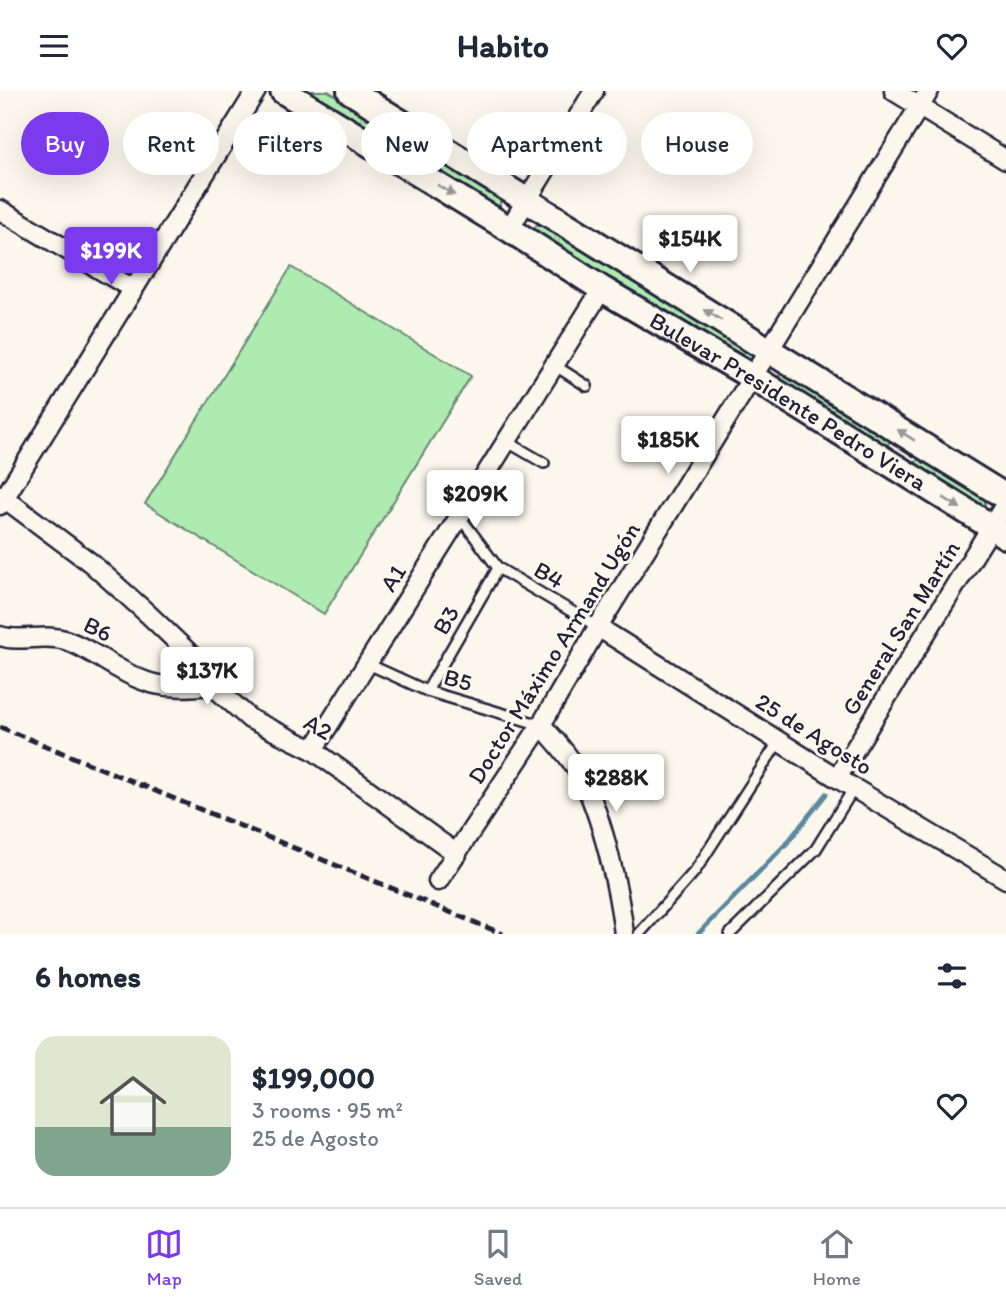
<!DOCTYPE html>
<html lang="en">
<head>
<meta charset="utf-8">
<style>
	body { margin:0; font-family:Itim,sans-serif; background:#f6f6f7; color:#1f2937; height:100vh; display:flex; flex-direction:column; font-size:26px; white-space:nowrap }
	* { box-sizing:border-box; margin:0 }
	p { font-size:23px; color:#747a83 }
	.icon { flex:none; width:38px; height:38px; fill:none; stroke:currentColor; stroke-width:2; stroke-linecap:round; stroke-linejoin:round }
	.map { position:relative; height:843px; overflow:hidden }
	.details { display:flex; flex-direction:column; background:#fff; flex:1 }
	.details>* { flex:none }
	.guide { position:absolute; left:21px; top:21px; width:964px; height:63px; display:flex; gap:14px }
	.price { position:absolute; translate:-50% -60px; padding:0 16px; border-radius:7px; background:#fff; color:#222; font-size:23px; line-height:46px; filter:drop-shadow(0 2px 4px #0008) }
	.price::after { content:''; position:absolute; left:50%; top:42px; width:21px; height:16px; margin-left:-10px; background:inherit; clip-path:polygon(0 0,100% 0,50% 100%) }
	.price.selected { background:#7c3aed; color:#fff }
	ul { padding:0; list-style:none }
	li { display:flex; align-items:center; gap:21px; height:175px; padding:0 35px }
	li+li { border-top:2px solid #e0e1e3 }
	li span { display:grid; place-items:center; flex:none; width:196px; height:140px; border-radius:21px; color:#555 }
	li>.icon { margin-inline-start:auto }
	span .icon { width:84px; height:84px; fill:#fffc; stroke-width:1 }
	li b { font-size:30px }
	h2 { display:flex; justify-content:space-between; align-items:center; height:84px; padding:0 35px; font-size:30px }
	.chip { padding:0 24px; border-radius:32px; background:#fff; box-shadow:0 7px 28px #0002; font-size:24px; line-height:63px }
	.chip.selected { background:#7c3aed; color:#fff }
	header { display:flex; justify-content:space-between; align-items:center; height:91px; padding:0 35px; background:#fff; font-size:32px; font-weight:800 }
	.tabs { display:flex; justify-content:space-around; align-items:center; height:98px; border-top:2px solid #e0e1e3; background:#fff; font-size:19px; color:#747a83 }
	.tabs a { display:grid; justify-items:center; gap:4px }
	.tabs .selected { color:#7c3aed }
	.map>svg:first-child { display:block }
</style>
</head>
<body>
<header><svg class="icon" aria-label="menu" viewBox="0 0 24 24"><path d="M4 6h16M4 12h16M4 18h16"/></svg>Habito<svg class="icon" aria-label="heart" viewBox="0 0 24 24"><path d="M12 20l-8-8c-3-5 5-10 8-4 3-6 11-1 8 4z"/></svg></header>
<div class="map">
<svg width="1006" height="843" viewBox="0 0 1006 843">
	<defs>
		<pattern id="grass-tufts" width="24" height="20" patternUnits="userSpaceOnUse" patternTransform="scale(1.75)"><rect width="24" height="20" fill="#aeebb1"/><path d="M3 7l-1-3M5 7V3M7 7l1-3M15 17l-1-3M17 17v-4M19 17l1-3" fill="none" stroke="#95c999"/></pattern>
	</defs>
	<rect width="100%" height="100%" fill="#fbf7ec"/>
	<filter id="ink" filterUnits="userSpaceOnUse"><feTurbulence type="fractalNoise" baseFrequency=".0143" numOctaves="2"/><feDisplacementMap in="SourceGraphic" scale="14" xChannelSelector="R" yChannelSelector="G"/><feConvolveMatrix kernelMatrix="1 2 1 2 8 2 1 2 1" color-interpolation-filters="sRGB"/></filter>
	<g filter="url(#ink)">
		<path fill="url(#grass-tufts)" stroke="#688676" stroke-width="2" d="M301 0H328L500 106V115L498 118Z
			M539 133H544L751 261 753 266 749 273 744 274 534 141V136Z
			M783 283H788L889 345 890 350 886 357 777 290 778 285Z
			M920 368H925L985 405V415L983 417 915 375V371Z"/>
		<path fill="#aeebb1" stroke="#688676" stroke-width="2" d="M291 176 471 285 324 523 145 413Z"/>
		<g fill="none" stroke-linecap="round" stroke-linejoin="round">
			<path stroke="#5c899f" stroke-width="5" d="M698 843 787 752 826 703"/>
			<g stroke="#22223b" stroke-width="14">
				<path id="lane" d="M554 274 587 295
					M506 350 544 372
					M460 426 498 477 598 536
					M368 573 427 600 541 634
					M427 600 498 477
					M639 843 695 780 779 650
					M730 843 816 758 854 697"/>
			</g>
			<g stroke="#22223b" stroke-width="23">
				<path id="street" d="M894 0 1006 69
					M0 119 133 198
					M509 138 594 0
					M0 404 91 472 148 523 192 565 212 594 250 628 313 659 457 763
					M0 414 256 0
					M598 536 837 687 1006 788
					M0 545C20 552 44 542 65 549 92 558 115 579 142 589 163 598 190 596 212 594
					M541 634C556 650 570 666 581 685 602 724 619 799 624 843
					M313 659 602 198
					M837 687 1006 412
					M438 790 541 634 598 536 929 0"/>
			</g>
			<g stroke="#22223b" stroke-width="30">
				<g id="secondary">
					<path id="s1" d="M283 0 509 138 602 198 752 286 1006 445"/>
					<path d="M350 0 1006 406"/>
				</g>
			</g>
			<use href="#lane" stroke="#fbf7ec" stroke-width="9"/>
			<use href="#street" stroke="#fbf7ec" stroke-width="18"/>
			<use href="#secondary" stroke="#fbf7ec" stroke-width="24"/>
			<path stroke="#22223b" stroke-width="5" stroke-dasharray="10 5" stroke-linecap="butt" d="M0 636 503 843"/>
		</g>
		<defs><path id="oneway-solid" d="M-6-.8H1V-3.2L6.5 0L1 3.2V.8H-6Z" transform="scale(1.75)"/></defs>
		<g fill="#99979c">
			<use href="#oneway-solid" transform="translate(446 99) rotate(31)"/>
			<use href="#oneway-solid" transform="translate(713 224) rotate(-148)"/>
			<use href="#oneway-solid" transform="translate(906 344) rotate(-148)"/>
			<use href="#oneway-solid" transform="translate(952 412) rotate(32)"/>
		</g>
	</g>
	<g text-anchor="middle" stroke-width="6" stroke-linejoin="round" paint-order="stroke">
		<g font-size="24" fill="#22223b" stroke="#fbf7ec">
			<text dy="8" stroke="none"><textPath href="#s1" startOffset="593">Bulevar Presidente Pedro Viera</textPath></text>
			<text transform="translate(549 484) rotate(31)" y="8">B4</text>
			<text transform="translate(393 487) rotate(-58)" y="8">A1</text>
			<text transform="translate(446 529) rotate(-60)" y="8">B3</text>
			<text transform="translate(901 537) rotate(-58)" y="8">General San Martín</text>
			<text transform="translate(98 538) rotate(27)" y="8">B6</text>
			<text transform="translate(554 562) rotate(-58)" y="8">Doctor Máximo Armand Ugón</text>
			<text transform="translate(458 589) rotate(16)" y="8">B5</text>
			<text transform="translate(318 636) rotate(30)" y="8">A2</text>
			<text transform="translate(814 643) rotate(32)" y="8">25 de Agosto</text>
		</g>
	</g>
</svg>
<b class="price" style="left:690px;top:184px">$154K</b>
<b class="price selected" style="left:111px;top:196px">$199K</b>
<b class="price" style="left:668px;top:385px">$185K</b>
<b class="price" style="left:475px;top:439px">$209K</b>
<b class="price" style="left:207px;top:616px">$137K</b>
<b class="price" style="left:616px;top:723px">$288K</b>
<div class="guide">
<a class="chip selected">Buy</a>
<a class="chip">Rent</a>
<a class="chip">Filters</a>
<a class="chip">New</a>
<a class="chip">Apartment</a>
<a class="chip">House</a>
</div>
</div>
<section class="details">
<h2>6 homes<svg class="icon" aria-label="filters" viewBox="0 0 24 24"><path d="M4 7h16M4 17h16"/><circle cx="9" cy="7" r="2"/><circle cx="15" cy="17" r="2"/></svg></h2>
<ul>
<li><span style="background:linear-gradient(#dfe7d0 65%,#7fa58c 0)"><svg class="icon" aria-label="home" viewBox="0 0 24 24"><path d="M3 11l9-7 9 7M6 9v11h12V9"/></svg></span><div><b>$199,000</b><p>3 rooms · 95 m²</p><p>25 de Agosto</p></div><svg class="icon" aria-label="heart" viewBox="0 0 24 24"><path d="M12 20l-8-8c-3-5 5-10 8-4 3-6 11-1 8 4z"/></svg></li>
</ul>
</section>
<nav class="tabs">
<a class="selected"><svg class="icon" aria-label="map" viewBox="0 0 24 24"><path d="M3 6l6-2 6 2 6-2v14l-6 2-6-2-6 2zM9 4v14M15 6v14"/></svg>Map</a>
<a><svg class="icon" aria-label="saved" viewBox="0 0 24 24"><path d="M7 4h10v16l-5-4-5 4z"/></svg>Saved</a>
<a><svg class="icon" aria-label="home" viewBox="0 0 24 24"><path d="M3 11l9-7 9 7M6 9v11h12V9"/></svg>Home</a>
</nav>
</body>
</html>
